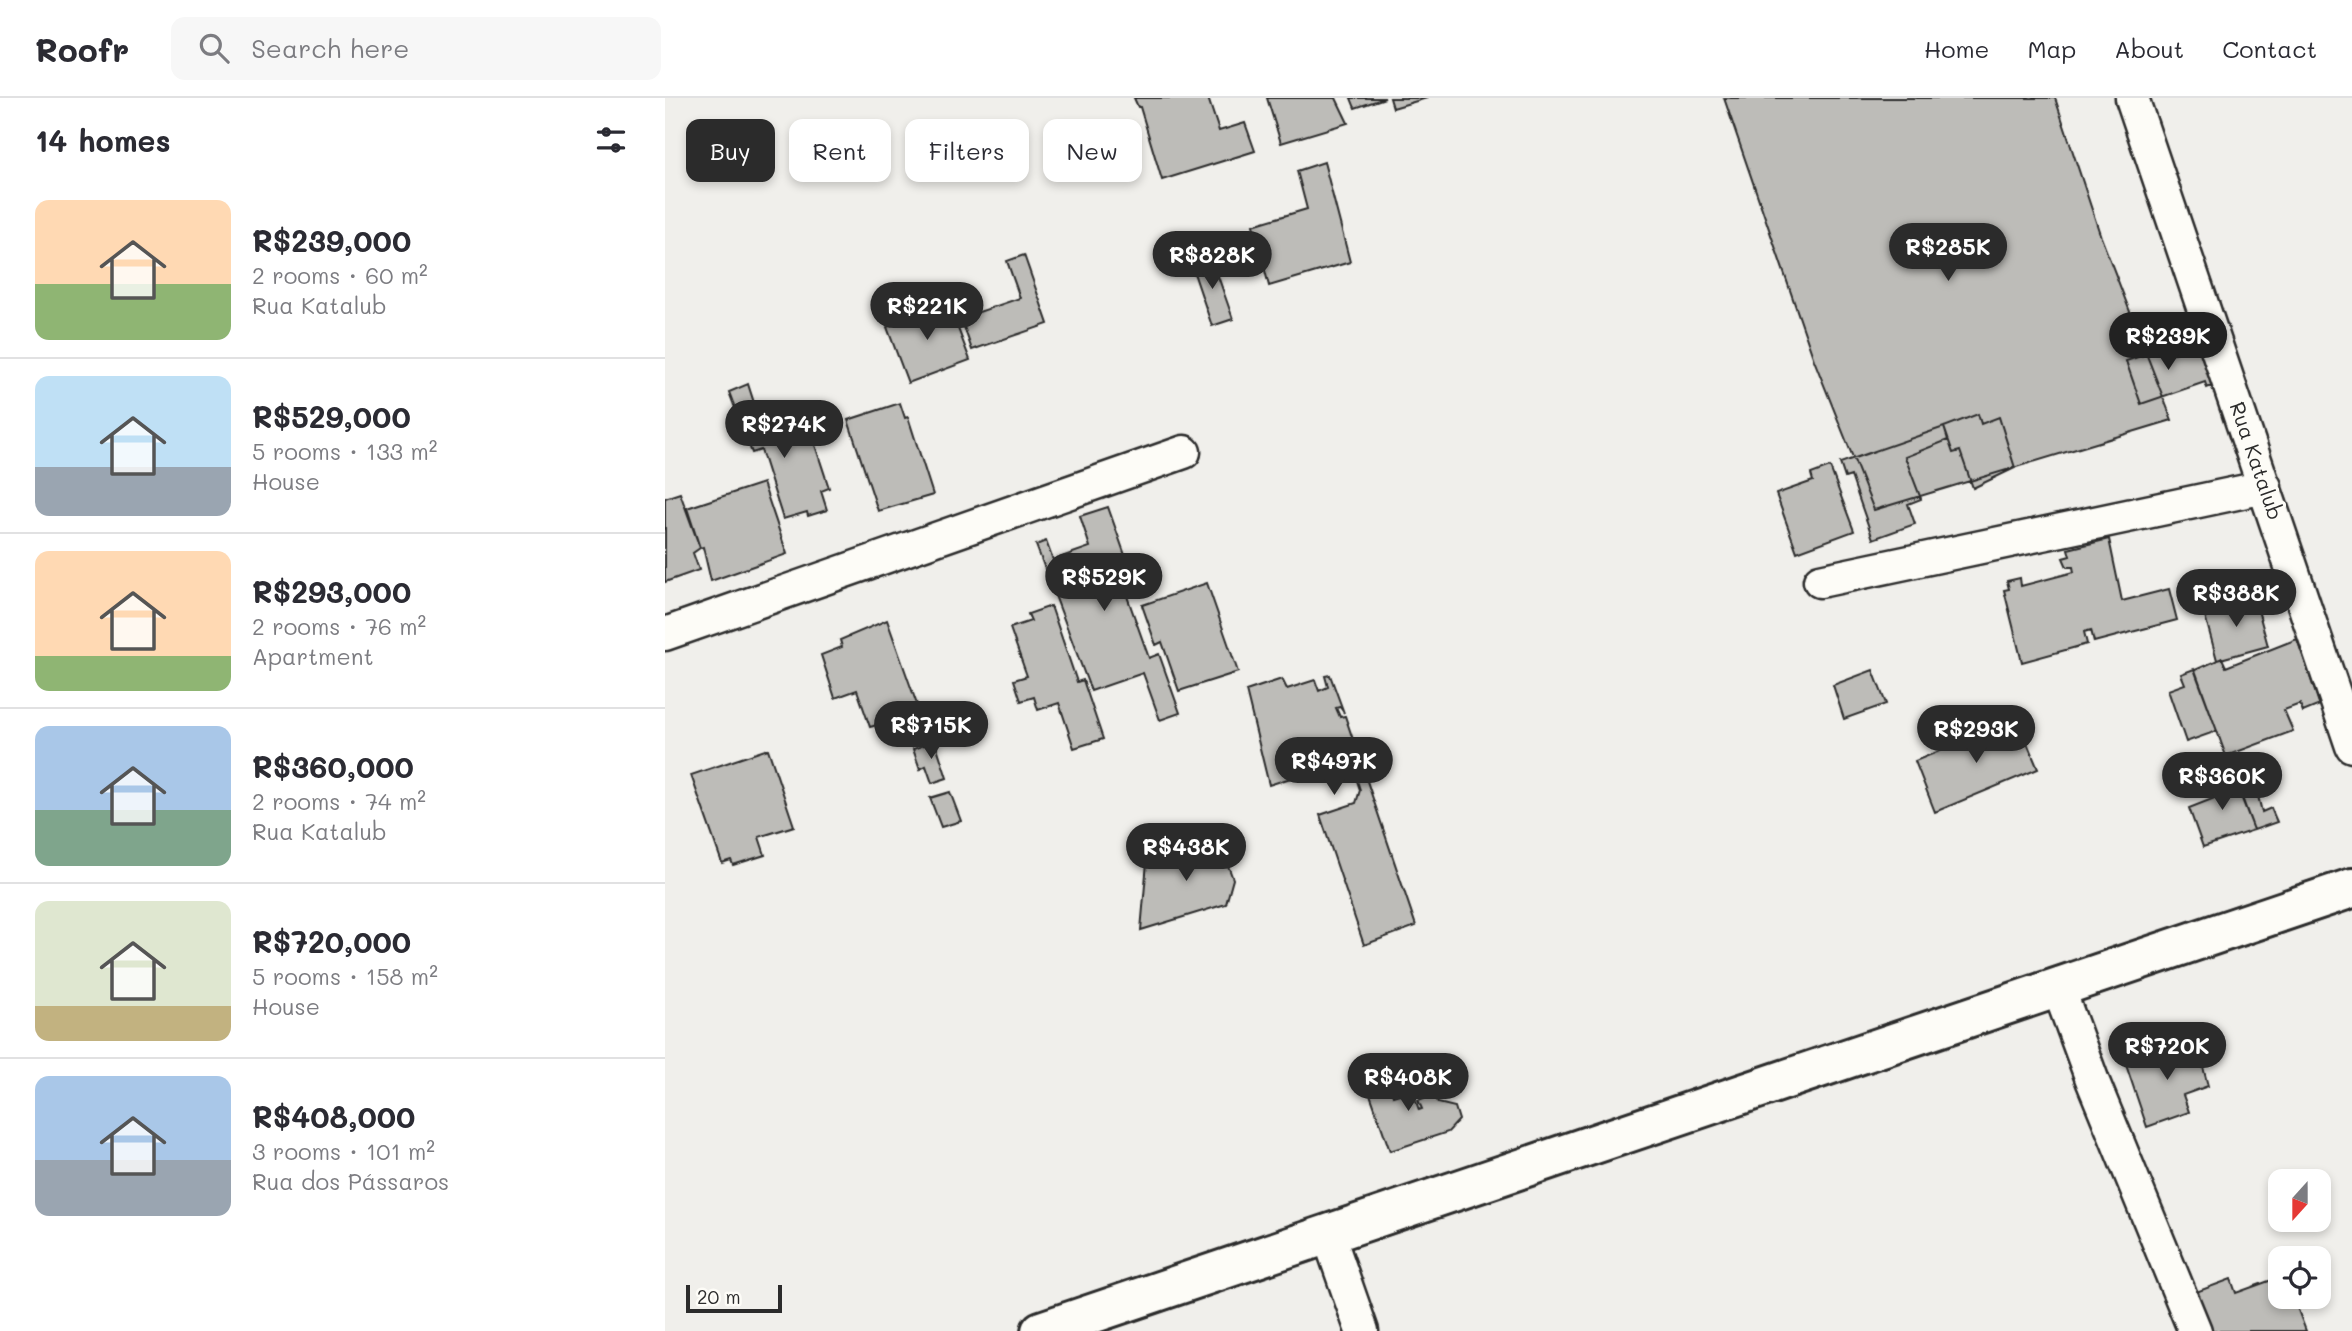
<!DOCTYPE html>
<html lang="en">
<head>
<meta charset="utf-8">
<style>
	body { margin:0; font-family:Mali,sans-serif; background:#f7f7f7; color:#2b2b33; height:100vh; display:flex; flex-direction:column; font-size:26px; white-space:nowrap }
	* { box-sizing:border-box; margin:0 }
	p { font-size:23px; color:#7c7c81 }
	.icon { flex:none; width:38px; height:38px; fill:none; stroke:currentColor; stroke-width:2; stroke-linecap:round; stroke-linejoin:round }
	.map { position:relative; flex:1; overflow:hidden }
	.side { display:flex; flex-direction:column; background:#fff; width:665px }
	.side>* { flex:none }
	.guide { position:absolute; left:21px; top:21px; width:665px; height:63px; display:flex; gap:14px }
	.needle { width:46px; rotate:201deg }
	.buttons { position:absolute; left:1603px; top:1071px; display:grid; gap:14px }
	.buttons a { display:grid; place-items:center; width:63px; height:63px; border-radius:14px; background:#fff; box-shadow:0 4px 10px #0003; font-size:35px }
	.scale { position:absolute; left:21px; bottom:18px; width:96px; box-sizing:border-box; padding-left:7px; border:4px solid #2b2b2b; border-top:0; font-size:19px; line-height:24px; white-space:nowrap; color:#2b2b2b; -webkit-text-stroke:5px #fdfcf7; paint-order:stroke }
	.price { position:absolute; translate:-50% -60px; padding:0 16px; border-radius:24px; background:#2b2b2b; color:#fff; font-size:23px; line-height:46px; filter:drop-shadow(0 2px 4px #0008) }
	.price::after { content:''; position:absolute; left:50%; top:42px; width:21px; height:16px; margin-left:-10px; background:inherit; clip-path:polygon(0 0,100% 0,50% 100%) }
	.price.current { background:#222; color:#fff }
	ul { padding:0; list-style:none }
	li { display:flex; align-items:center; gap:21px; height:175px; padding:0 35px }
	li+li { border-top:2px solid #e1e1e2 }
	li span { display:grid; place-items:center; flex:none; width:196px; height:140px; border-radius:14px; color:#555 }
	li>.icon { margin-inline-start:auto }
	span .icon { width:84px; height:84px; fill:#fffc; stroke-width:1 }
	li b { font-size:30px }
	h2 { display:flex; justify-content:space-between; align-items:center; height:84px; padding:0 35px; font-size:30px }
	.chip { padding:0 24px; border-radius:14px; background:#fff; box-shadow:0 4px 10px #0003; font-size:24px; line-height:63px }
	.chip.current { background:#2b2b2b; color:#fff }
	header { display:flex; align-items:center; gap:42px; box-sizing:border-box; height:98px; padding:0 35px; background:#fff; border-bottom:2px solid #e1e1e2 }
	header strong { font-size:33px }
	nav { display:flex; gap:38px; margin-inline-start:auto; font-size:24px }
	.search { width:490px; height:63px; background:#f7f7f7; display:flex; align-items:center; gap:18px; box-sizing:border-box; padding:0 24px; border-radius:14px; color:#7c7c81; font-size:26px }
	main { display:flex; flex:1; min-height:0 }
	.map>svg:first-child { display:block }
</style>
</head>
<body>
<header>
<strong>Roofr</strong>
<div class="search"><svg class="icon" aria-label="search" viewBox="0 0 24 24"><circle cx="10" cy="10" r="6"/><path d="M15 15l6 6"/></svg>Search here</div>
<nav><a>Home</a><a>Map</a><a>About</a><a>Contact</a></nav>
</header>
<main>
<section class="side">
<h2>14 homes<svg class="icon" aria-label="filters" viewBox="0 0 24 24"><path d="M4 7h16M4 17h16"/><circle cx="9" cy="7" r="2"/><circle cx="15" cy="17" r="2"/></svg></h2>
<ul>
<li><span style="background:linear-gradient(#ffd9b3 60%,#8fb573 0)"><svg class="icon" aria-label="home" viewBox="0 0 24 24"><path d="M3 11l9-7 9 7M6 9v11h12V9"/></svg></span><div><b>R$239,000</b><p>2 rooms · 60 m²</p><p>Rua Katalub</p></div></li>
<li><span style="background:linear-gradient(#bfe0f5 65%,#9aa5b1 0)"><svg class="icon" aria-label="home" viewBox="0 0 24 24"><path d="M3 11l9-7 9 7M6 9v11h12V9"/></svg></span><div><b>R$529,000</b><p>5 rooms · 133 m²</p><p>House</p></div></li>
<li><span style="background:linear-gradient(#ffd9b3 75%,#8fb573 0)"><svg class="icon" aria-label="home" viewBox="0 0 24 24"><path d="M3 11l9-7 9 7M6 9v11h12V9"/></svg></span><div><b>R$293,000</b><p>2 rooms · 76 m²</p><p>Apartment</p></div></li>
<li><span style="background:linear-gradient(#a9c7e8 60%,#7fa58c 0)"><svg class="icon" aria-label="home" viewBox="0 0 24 24"><path d="M3 11l9-7 9 7M6 9v11h12V9"/></svg></span><div><b>R$360,000</b><p>2 rooms · 74 m²</p><p>Rua Katalub</p></div></li>
<li><span style="background:linear-gradient(#dfe7d0 75%,#c2b280 0)"><svg class="icon" aria-label="home" viewBox="0 0 24 24"><path d="M3 11l9-7 9 7M6 9v11h12V9"/></svg></span><div><b>R$720,000</b><p>5 rooms · 158 m²</p><p>House</p></div></li>
<li><span style="background:linear-gradient(#a9c7e8 60%,#9aa5b1 0)"><svg class="icon" aria-label="home" viewBox="0 0 24 24"><path d="M3 11l9-7 9 7M6 9v11h12V9"/></svg></span><div><b>R$408,000</b><p>3 rooms · 101 m²</p><p>Rua dos Pássaros</p></div></li>
</ul>
</section>
<div class="map">
<svg width="1687" height="1233" viewBox="0 0 1687 1233">
	<rect width="100%" height="100%" fill="#f0efeb"/>
	<filter id="ink" filterUnits="userSpaceOnUse"><feTurbulence type="fractalNoise" baseFrequency=".0143" numOctaves="2"/><feDisplacementMap in="SourceGraphic" scale="14" xChannelSelector="R" yChannelSelector="G"/><feConvolveMatrix kernelMatrix="1 2 1 2 8 2 1 2 1" color-interpolation-filters="sRGB"/></filter>
	<g filter="url(#ink)">
		<path fill="#bdbcb8" stroke="#2b2b2b" stroke-width="2" d="M469 0H543L554 33 580 25 590 53 497 82 475 9H473Z
			M602 0H671L683 25 616 45Z
			M686 0H720L690 10Z
			M725 0H762L728 10Z
			M1059 0H1390L1436 139 1507 322 1209 412 1149 262Z
			M659 64 685 164 604 188 588 127 642 111 632 73Z
			M359 157 383 226 307 252 296 220 355 200 342 163Z
			M546 158 568 221 547 228 526 166Z
			M247 205 252 218 284 207 305 262 243 285 222 229 235 224 231 211Z
			M1530 239 1547 288 1542 290 1540 284 1476 306 1461 263 1502 249 1505 256 1518 252 1516 244Z
			M83 286 92 314 95 316 105 313 116 346 144 336 147 345 149 344 164 390 156 393 162 412 143 418 142 414 118 421 96 352 87 355 64 294Z
			M235 305 240 320 243 319 268 397 213 413 183 322Z
			M1313 316 1316 326 1334 319 1350 370 1308 390 1295 353 1288 355 1279 329Z
			M1279 329 1283 342 1240 359 1256 401 1243 406 1250 426 1208 441 1186 378 1180 380 1175 365Z
			M1165 369 1189 433 1132 454 1111 396 1148 383 1146 376Z
			M98 385 122 456 46 483 38 449 35 450 22 410Z
			M15 395 35 450 28 455 34 472 0 484V400Z
			M443 409 462 463 451 467 484 560 494 556 515 615 495 622 478 575 426 593 371 447 381 443 388 462 425 449 415 418Z
			M1444 441 1457 503 1504 491 1512 522 1429 544 1426 532 1419 534 1422 546 1357 564 1339 492 1344 491 1342 483 1355 480 1356 488 1409 474 1408 469H1402L1398 460 1405 458 1403 451Z
			M542 485 573 574 514 593 497 544 491 547 477 507Z
			M1590 501 1603 548 1552 562 1539 514Z
			M386 508 412 584 418 582 438 641 409 650 394 605 373 612 369 599 356 603 349 582 362 578 345 530 366 523 363 516Z
			M222 522 255 615 205 629 192 592 170 600 156 557 177 549 175 542Z
			M1632 541 1655 607 1638 614 1635 606 1619 612 1628 633 1561 658 1530 572 1557 560 1561 569Z
			M1529 571 1552 633 1521 644 1503 592 1520 586 1516 576Z
			M1208 572 1221 606 1179 621 1168 587Z
			M665 577 679 615 675 609 671 610 675 619 680 618 751 828 699 847 655 717 691 705 695 692 685 661 604 687 581 593 617 581 622 591 650 582 654 593 663 589 660 578Z
			M1352 621 1373 671 1270 714 1250 663Z
			M270 643 282 680 267 685 261 668 255 671 248 651Z
			M103 651 129 728 94 739 100 757 68 767 66 762 57 765 26 677Z
			M1563 665 1589 732 1538 749 1524 710 1560 696 1550 666Z
			M1588 678 1597 714 1606 710 1612 724 1589 732 1571 683Z
			M285 694 296 723 276 729 265 700Z
			M552 738 568 781 561 806 476 832 482 764Z
			M1523 942 1524 947 1532 946 1543 988 1518 997 1524 1014 1482 1029 1461 967 1512 951 1510 946Z
			M718 969 728 998 747 992 754 1012 757 1011 753 1002 770 996 773 1005 790 1009 794 1022 783 1034 725 1053 698 976Z
			M1615 1179V1199H1628L1641 1233H1536L1523 1197 1566 1181 1571 1195Z"/>
		<g fill="none" stroke-linecap="round" stroke-linejoin="round">
			<g stroke="#2b2b2b" stroke-width="37">
				<path id="minor" d="M1467 0 1687 648
					M1155 483 1600 389
					M0 536 519 354
					M1393 889 1428 984 1530 1233
					M663 1136 697 1233"/>
			</g>
			<g stroke="#2b2b2b" stroke-width="44">
				<path id="major" d="M376 1233 1687 790"/>
			</g>
			<use href="#minor" stroke="#fdfcf7" stroke-width="32"/>
			<use href="#major" stroke="#fdfcf7" stroke-width="38"/>
		</g>
	</g>
	<g text-anchor="middle" stroke-width="6" stroke-linejoin="round" paint-order="stroke">
		<g font-size="21" fill="#2b2b2b" stroke="#fdfcf7">
			<text transform="translate(1591 363) rotate(71)" y="7">Rua Katalub</text>
		</g>
	</g>
</svg>
<div class="buttons">
<a><svg class="needle" viewBox="-14 -14 28 28"><path d="M0-13l5 13h-10z" fill="#e53935"/><path d="M0 13l5-13h-10z" fill="#7c7c81"/></svg></a>
<a><svg class="icon" aria-label="locate" viewBox="0 0 24 24"><circle cx="12" cy="12" r="6"/><path d="M12 2v4M12 18v4M2 12h4M18 12h4"/></svg></a>
</div>
<div class="scale">20 m</div>
<b class="price" style="left:1283px;top:185px">R$285K</b>
<b class="price" style="left:547px;top:193px">R$828K</b>
<b class="price" style="left:262px;top:244px">R$221K</b>
<b class="price current" style="left:1503px;top:274px">R$239K</b>
<b class="price" style="left:119px;top:362px">R$274K</b>
<b class="price" style="left:439px;top:515px">R$529K</b>
<b class="price" style="left:1571px;top:531px">R$388K</b>
<b class="price" style="left:266px;top:663px">R$715K</b>
<b class="price" style="left:1311px;top:667px">R$293K</b>
<b class="price" style="left:669px;top:699px">R$497K</b>
<b class="price" style="left:1557px;top:714px">R$360K</b>
<b class="price" style="left:521px;top:785px">R$438K</b>
<b class="price" style="left:1502px;top:984px">R$720K</b>
<b class="price" style="left:743px;top:1015px">R$408K</b>
<div class="guide">
<a class="chip current">Buy</a>
<a class="chip">Rent</a>
<a class="chip">Filters</a>
<a class="chip">New</a>
</div>
</div>
</main>
</body>
</html>
